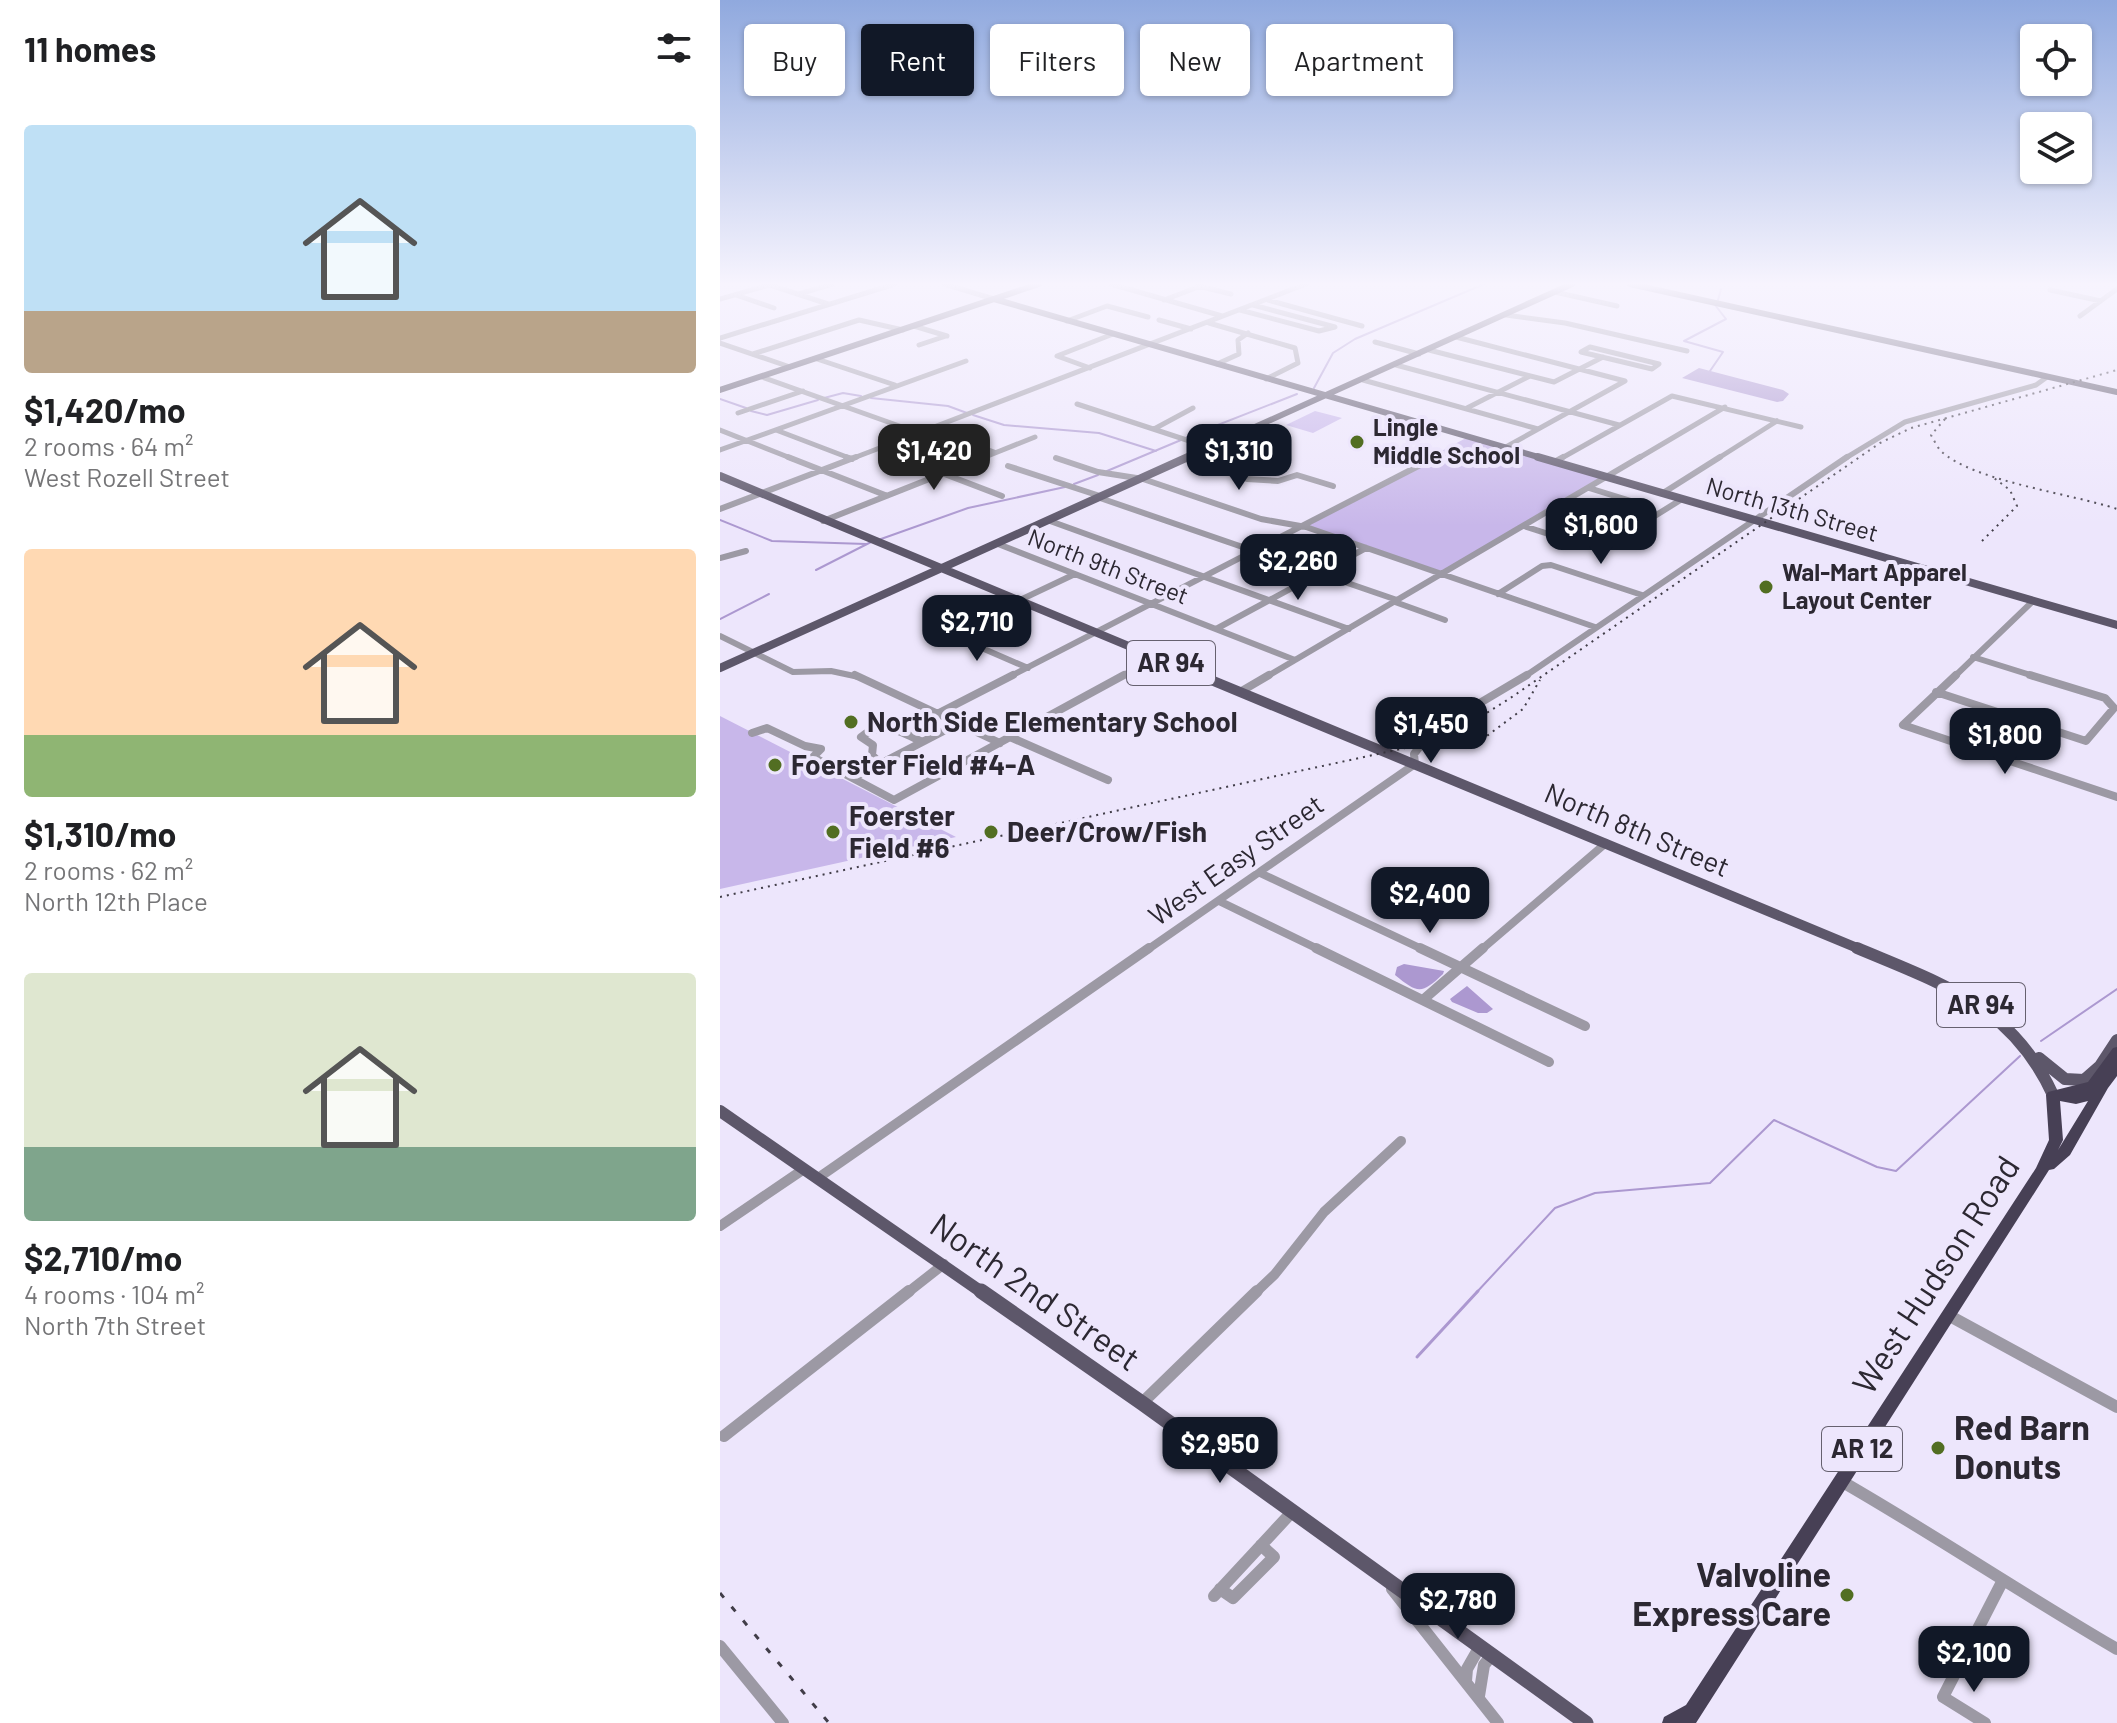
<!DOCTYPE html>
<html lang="en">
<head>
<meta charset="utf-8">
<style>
	body { margin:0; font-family:Barlow,sans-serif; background:#f2f2f2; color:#202124; height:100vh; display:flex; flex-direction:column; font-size:30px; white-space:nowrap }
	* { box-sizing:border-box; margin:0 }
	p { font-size:26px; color:#757577 }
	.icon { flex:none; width:44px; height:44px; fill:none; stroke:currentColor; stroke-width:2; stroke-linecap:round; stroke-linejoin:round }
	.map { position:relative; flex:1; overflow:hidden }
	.side { display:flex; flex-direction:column; background:#fff; width:720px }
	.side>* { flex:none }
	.guide { position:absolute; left:24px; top:24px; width:760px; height:72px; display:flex; gap:16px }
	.fabs { position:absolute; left:1300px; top:24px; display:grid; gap:16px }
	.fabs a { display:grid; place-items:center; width:72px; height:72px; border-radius:8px; background:#fff; box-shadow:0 2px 6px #0004; font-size:40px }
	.price { position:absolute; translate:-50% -68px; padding:0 18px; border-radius:16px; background:#111827; color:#fff; font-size:26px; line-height:52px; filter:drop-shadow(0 2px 4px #0008) }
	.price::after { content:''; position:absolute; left:50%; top:48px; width:24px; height:18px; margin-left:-12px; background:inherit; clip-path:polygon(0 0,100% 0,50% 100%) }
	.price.active { background:#222; color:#fff }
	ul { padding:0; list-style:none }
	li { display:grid; align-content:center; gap:16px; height:424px; padding:0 24px }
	li span { display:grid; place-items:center; height:248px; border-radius:8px; color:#555 }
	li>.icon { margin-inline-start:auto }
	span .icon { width:144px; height:144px; fill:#fffc; stroke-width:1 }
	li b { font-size:34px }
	h2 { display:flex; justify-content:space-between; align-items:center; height:96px; padding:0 24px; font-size:34px }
	.pill { padding:0 28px; border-radius:8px; background:#fff; box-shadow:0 2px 6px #0004; font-size:28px; line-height:72px }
	.pill.active { background:#111827; color:#fff }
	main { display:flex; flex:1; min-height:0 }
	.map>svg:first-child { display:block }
</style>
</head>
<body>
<main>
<section class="side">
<h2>11 homes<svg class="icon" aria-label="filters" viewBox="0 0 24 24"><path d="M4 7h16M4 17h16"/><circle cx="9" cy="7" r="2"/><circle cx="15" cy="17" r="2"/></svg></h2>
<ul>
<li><span style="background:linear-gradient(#bfe0f5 75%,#b9a48a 0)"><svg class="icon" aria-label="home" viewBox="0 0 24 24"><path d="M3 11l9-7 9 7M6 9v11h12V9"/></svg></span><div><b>$1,420/mo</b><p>2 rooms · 64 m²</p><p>West Rozell Street</p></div></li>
<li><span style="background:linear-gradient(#ffd9b3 75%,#8fb573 0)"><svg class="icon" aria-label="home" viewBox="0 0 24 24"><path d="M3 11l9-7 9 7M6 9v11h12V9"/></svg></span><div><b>$1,310/mo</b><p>2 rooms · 62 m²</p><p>North 12th Place</p></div></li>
<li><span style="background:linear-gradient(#dfe7d0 70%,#7fa58c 0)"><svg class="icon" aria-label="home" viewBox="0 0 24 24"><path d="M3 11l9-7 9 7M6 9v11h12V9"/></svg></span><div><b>$2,710/mo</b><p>4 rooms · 104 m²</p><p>North 7th Street</p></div></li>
</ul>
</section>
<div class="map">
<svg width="1397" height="1723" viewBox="0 0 1397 1723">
	<rect width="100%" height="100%" fill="#ede6fc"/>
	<path fill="#c8b7ea" d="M595 411 622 418 593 433 566 425Z
		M748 437 888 477 722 574 580 526Z
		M0 716 236 837 0 889Z"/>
	<path fill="#ac98d0" d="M979 368 1063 390 1069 394 1063 401 1057 402 962 378Z
		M684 964 724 971 723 974C702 994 698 994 675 975L677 967Z
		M747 986 773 1009 767 1013H758L732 1002 730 999Z"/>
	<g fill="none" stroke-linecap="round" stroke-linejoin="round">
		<path stroke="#ac98d0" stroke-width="2" d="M998 300 1001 289
			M990 371 1003 352 964 341 1006 319 995 305
			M594 388 613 353 635 339 764 284
			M104 398 123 393 141 396
			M151 398 228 406 247 413
			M0 399 26 408
			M31 411 47 415 98 400
			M253 415 284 425 379 433 436 451
			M467 437 577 394
			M387 471 461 440
			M354 484 378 475
			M0 520 52 541 146 544
			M161 539 248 508 345 487
			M96 570 151 542
			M0 619 49 594
			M1321 1041 1397 989
			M756 1293 835 1208 875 1193 990 1183 1054 1120 1157 1167 1176 1171 1300 1056"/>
		<path stroke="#ac98d0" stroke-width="3" d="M697 1357 758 1291"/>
		<path stroke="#9c99a4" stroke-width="5" d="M224 284 274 299
			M391 284 502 316
			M50 285 108 304
			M478 286 511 294
			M1330 290 1381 301
			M835 292 897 306
			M79 294 112 284
			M16 295 54 308
			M0 299 52 284
			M444 300 481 286
			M548 300 642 326
			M520 310 599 331 615 327 533 305
			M786 315 845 323 967 351
			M1360 316 1397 289
			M439 320 471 329
			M347 321 387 306 428 317
			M489 323 575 348 578 363 546 379
			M194 326 227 336
			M0 338 175 284
			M655 342 699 354
			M0 343 70 367
			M199 345 226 336
			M870 347 939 364 932 369 861 352Z
			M709 350 834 382 883 357
			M33 354 139 320 183 330
			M97 359 175 385
			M497 364 519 354 518 340 528 333
			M676 365 899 425
			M370 368 337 356 393 334
			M42 377 199 433
			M643 380 818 429
			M357 404 491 448
			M747 408 810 376
			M18 413 83 391
			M212 429 274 452
			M434 429 473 408
			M0 430 73 459
			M56 430 132 459
			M160 449 186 459
			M0 450 246 361
			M131 459 586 284
			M260 459 315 437
			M720 459 775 453 905 381 736 337
			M840 459 952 396 1081 427
			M917 459 1005 407
			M997 459 1057 421
			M1124 459 1185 422 1316 385 1327 377"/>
		<path stroke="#9c99a4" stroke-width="6" d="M68 457 165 495
			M126 457 132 459
			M180 457 282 496
			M336 458 378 472 423 479 541 519 586 527 875 627
			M466 459 527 479 558 481 577 475 613 486
			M834 462 843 457
			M288 466 383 497
			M869 488 911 501
			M943 493 1000 457
			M380 498 677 600
			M838 506 881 520
			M0 509 136 457
			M103 521 265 457
			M330 521 629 629
			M804 526 847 540
			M278 544 575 660
			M877 552 962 499
			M0 558 26 551
			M778 594 822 566 831 565 922 595
			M298 601 355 574
			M675 602 725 620
			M218 629 308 668
			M496 629 646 548
			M0 636 73 672 111 671 139 677
			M1253 657 1317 677
			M289 677 710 460 739 457
			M400 677 436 657
			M546 677 920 457
			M804 677 1127 457
			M1234 677 1313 601"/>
		<path stroke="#9c99a4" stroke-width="8" d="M135 675 280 743
			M1236 675 1183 725 1397 797
			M520 692 549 675
			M1216 692 1366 741 1394 708 1385 698 1310 675
			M217 714 293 675
			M32 733 47 728 85 746 101 749 93 757 174 800 404 675
			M290 737 388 780
			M161 764 152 755 153 745 141 737C162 720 181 731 202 742
			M133 778 237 724
			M540 873 704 950
			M499 901 600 950
			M427 950 695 764 694 754 711 732 807 675
			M761 950 886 843"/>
		<path stroke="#9c99a4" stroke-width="10" d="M596 948 829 1062
			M700 948 865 1026
			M704 999 763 948
			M98 1178 429 948
			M0 1226 84 1169
			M187 1293 224 1264
			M535 1293 555 1274 604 1212 681 1141"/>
		<path stroke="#9c99a4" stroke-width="12" d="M1228 1315 1397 1407
			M422 1403 537 1291
			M4 1436 189 1291
			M1121 1481C1215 1535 1304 1595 1397 1649
			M500 1589 513 1598 554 1557 541 1545
			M672 1589 778 1723
			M494 1596 571 1513
			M0 1646 63 1723
			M746 1681 747 1669 759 1648
			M759 1696 764 1665 771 1656
			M1265 1723 1223 1697 1282 1582"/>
		<path stroke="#5d576a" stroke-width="6" d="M910 284 1397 392
			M274 299 825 459
			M0 390 319 284
			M464 459 852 284"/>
		<path stroke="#5d576a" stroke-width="8" d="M818 457 1397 625
			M0 476 483 677
			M0 668 468 457"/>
		<path stroke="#5d576a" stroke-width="10" d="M479 675 1142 950"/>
		<path stroke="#5d576a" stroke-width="12" d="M1137 948C1222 984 1292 1005 1333 1095
			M1319 1058 1345 1079 1364 1080 1380 1066 1397 1040
			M0 1111 263 1293"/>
		<path stroke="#5d576a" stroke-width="15" d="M261 1291 422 1403 866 1723"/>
		<path fill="#474055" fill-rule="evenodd" d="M1397 1047V1076L1388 1088 1350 1155 1334 1169 1329 1170 976 1723H942L944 1717 966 1705 1316 1168 1329 1140 1326 1095 1328 1092 1368 1082 1393 1048ZM1340 1101 1356 1104 1368 1101 1338 1150 1343 1140Z"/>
		<path stroke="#413d48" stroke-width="2" stroke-dasharray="2 5" stroke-linecap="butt" d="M1225 419 1211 435C1214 440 1217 447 1221 451 1252 481 1353 494 1397 509
			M1262 541 1297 506 1290 490 1274 478
			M756 744 803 709 820 680
			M0 897 699 745 752 722 789 699 1160 443 1191 428 1397 370"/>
		<path stroke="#413d48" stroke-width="3" stroke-dasharray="6 12" stroke-linecap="butt" d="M0 1593 109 1723"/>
	</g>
	<linearGradient id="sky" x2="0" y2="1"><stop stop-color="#90a9de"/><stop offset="0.54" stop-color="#f7f4fe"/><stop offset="1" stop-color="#f7f4fe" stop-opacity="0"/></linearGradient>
	<rect width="1397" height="526" fill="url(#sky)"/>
	<g fill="#526e22" stroke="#ede6fc" stroke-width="3">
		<circle cx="637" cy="442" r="8"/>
		<circle cx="1046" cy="587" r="8"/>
		<circle cx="131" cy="722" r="8"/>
		<circle cx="55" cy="765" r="8"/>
		<circle cx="113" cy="832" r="8"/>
		<circle cx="271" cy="832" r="8"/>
		<circle cx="1218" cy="1448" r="8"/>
		<circle cx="1127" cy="1595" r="8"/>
	</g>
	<g text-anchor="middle" stroke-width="8" stroke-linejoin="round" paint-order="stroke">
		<g font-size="24" font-weight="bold" fill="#2c2832" stroke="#ede6fc" text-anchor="start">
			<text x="653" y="436">Lingle<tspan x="653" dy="28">Middle School</tspan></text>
			<text x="1062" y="581">Wal-Mart Apparel<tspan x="1062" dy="28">Layout Center</tspan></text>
		</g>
		<g font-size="24" fill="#2c2832" stroke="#ede6fc">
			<text transform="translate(1072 510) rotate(16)" y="8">North 13th Street</text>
			<text transform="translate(388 567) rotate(21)" y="8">North 9th Street</text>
		</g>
		<g fill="#ede6fc" stroke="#66616f" stroke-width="2">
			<rect x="407" y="641" width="88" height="44" rx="6"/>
			<rect x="1217" y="983" width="88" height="44" rx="6"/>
			<rect x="1102" y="1427" width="80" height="44" rx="6"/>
		</g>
		<g font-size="26" font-weight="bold" fill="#2c2832">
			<text x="451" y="672">AR 94</text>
			<text x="1261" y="1014">AR 94</text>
			<text x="1142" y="1458">AR 12</text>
		</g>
		<g font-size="28" font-weight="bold" fill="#2c2832" stroke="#ede6fc" text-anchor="start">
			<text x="147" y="732">North Side Elementary School</text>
			<text x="71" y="775">Foerster Field #4-A</text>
			<text x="129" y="826">Foerster<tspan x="129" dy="32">Field #6</tspan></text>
			<text x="287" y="842">Deer/Crow/Fish</text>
		</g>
		<g font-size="28" fill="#2c2832" stroke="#ede6fc">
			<text transform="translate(917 830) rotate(23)" y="10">North 8th Street</text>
			<text transform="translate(516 860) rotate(-35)" y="10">West Easy Street</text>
		</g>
		<g font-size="34" fill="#2c2832" stroke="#ede6fc">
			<text transform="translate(1216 1275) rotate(-57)" y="12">West Hudson Road</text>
			<text transform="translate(315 1292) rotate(35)" y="12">North 2nd Street</text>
		</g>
		<g font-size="34" font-weight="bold" fill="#2c2832" stroke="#ede6fc" text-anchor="start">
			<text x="1234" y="1440">Red Barn<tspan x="1234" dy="39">Donuts</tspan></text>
			<text x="1111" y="1587" text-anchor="end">Valvoline<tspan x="1111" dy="39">Express Care</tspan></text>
		</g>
	</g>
</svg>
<div class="fabs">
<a><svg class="icon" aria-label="locate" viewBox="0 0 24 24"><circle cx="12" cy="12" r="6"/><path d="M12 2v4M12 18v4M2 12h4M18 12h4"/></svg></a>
<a><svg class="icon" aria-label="layers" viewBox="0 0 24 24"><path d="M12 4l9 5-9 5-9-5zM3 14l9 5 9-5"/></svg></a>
</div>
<b class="price active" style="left:214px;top:492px">$1,420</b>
<b class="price" style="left:519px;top:492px">$1,310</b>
<b class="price" style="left:881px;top:566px">$1,600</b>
<b class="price" style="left:578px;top:602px">$2,260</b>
<b class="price" style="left:257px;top:663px">$2,710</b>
<b class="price" style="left:711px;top:765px">$1,450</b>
<b class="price" style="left:1285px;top:776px">$1,800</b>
<b class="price" style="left:710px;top:935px">$2,400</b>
<b class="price" style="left:500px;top:1485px">$2,950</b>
<b class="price" style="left:738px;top:1641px">$2,780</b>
<b class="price" style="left:1254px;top:1694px">$2,100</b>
<div class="guide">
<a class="pill">Buy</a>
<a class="pill active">Rent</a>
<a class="pill">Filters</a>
<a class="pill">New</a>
<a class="pill">Apartment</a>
</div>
</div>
</main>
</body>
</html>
